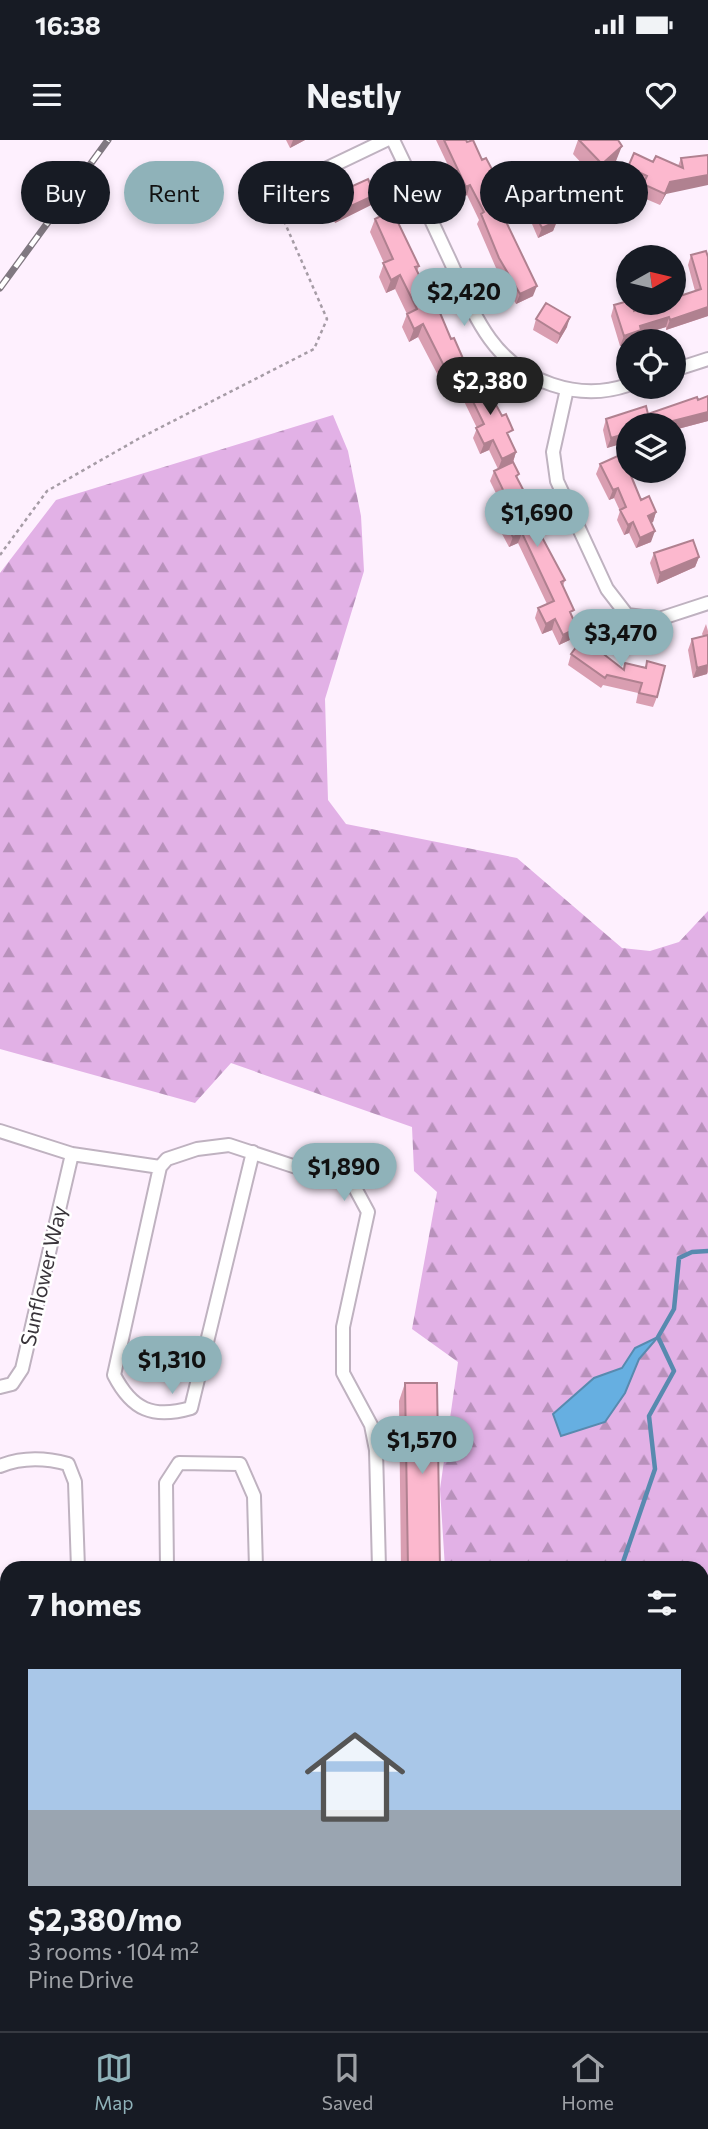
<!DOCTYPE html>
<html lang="en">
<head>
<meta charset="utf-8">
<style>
	body { margin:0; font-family:Commissioner,sans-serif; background:#242831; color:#f1f3f6; height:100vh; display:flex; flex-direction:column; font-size:26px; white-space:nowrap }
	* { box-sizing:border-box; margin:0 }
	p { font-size:23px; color:#9ea1a6 }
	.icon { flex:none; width:38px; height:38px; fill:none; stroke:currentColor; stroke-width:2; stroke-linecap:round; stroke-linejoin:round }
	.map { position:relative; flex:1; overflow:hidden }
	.panel { position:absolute; left:0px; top:1421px; width:709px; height:471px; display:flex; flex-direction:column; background:#171b24; border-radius:21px 21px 0 0; box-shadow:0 4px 10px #0003 }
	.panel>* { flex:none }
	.top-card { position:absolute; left:21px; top:21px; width:667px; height:63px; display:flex; gap:14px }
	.needle { width:46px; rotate:82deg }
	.controls { position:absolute; left:616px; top:105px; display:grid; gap:14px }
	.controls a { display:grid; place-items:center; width:70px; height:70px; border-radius:50%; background:#171b24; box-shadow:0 4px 10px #0003; font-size:35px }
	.price { position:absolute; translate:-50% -60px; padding:0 16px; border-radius:24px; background:#8fb2b9; color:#111; font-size:23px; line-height:46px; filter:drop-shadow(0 2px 4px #0008) }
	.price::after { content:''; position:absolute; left:50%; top:42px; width:21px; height:16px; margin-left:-10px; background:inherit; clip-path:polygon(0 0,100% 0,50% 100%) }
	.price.selected { background:#222; color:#fff }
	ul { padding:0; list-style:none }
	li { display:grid; align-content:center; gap:14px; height:371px; padding:0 28px }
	li span { display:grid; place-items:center; height:217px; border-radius:0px; color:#555 }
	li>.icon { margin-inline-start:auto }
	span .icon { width:126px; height:126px; fill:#fffc; stroke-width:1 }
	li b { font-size:30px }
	h2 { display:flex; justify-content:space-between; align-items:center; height:84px; padding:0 28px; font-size:30px }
	.pill { padding:0 24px; border-radius:32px; background:#171b24; box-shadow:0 4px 10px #0003; font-size:24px; line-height:63px }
	.pill.selected { background:#8fb2b9; color:#111 }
	.status { display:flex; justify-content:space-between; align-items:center; height:49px; padding:0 35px; background:#171b24; direction:ltr }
	.status svg { height:19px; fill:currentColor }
	header { display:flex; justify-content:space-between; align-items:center; height:91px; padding:0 28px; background:#171b24; font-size:32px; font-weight:700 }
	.tabs { display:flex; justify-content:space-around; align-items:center; height:98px; border-top:2px solid #363941; background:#171b24; font-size:19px; color:#9ea1a6 }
	.tabs a { display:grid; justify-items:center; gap:4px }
	.tabs .selected { color:#8fb2b9 }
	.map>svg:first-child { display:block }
</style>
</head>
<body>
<div class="status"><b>16:38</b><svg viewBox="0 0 49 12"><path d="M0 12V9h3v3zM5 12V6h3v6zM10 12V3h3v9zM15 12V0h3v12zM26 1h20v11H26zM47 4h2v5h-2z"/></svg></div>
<header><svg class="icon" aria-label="menu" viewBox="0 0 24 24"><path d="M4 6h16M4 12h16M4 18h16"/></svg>Nestly<svg class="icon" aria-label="heart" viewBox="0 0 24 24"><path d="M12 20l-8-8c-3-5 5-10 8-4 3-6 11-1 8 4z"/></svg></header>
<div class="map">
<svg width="708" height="1891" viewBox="0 0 708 1891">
	<defs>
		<pattern id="forest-firs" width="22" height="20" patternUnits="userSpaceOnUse" patternTransform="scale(1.75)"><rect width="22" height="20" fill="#e2b1e6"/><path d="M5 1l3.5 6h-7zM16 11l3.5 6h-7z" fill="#b891bb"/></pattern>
	</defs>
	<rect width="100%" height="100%" fill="#fef0fe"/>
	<path fill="url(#forest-firs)" d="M333 275 348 311 361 376 364 431 325 559 328 660 346 684 517 718 622 808 650 811 679 802 708 771V1830L702 1832V1428H445L440 1349 458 1222 412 1189 437 1052 414 1031 412 987 231 923 195 963 0 909V433L56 360Z
		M0 1623 7 1625V1779L0 1776Z
		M7 1851V1885H519L498 1891H0V1860Z"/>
	<path fill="#66afe1" stroke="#588aaf" stroke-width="2" d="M658 1197 639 1219 625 1253 605 1282 561 1296 553 1274 594 1238 622 1228 635 1208Z"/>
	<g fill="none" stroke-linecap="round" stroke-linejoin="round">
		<path stroke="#588aaf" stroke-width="4.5" d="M621 1428 655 1329 649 1276 674 1231 658 1197 674 1169 679 1118 692 1112 708 1111
			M104 1891 106 1885"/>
		<g stroke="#bfb2c0" stroke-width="16">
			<path id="street" d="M393 0C411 37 429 75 446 112 460 141 471 173 490 199 521 242 578 262 628 245
				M290 46 386 0
				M674 230 708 219
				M567 249 553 312 557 341 607 449 627 475 659 479 708 463
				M0 991 72 1014 160 1027 167 1019 197 1009 229 1005 354 1046 368 1072 343 1187V1233L371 1285 376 1310 379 1428
				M160 1027 114 1235C132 1270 153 1279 191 1268L253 1012
				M0 1247 12 1244 22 1229 72 1014
				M0 1326C22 1317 46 1318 68 1324L75 1342 78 1428
				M167 1428 166 1343 179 1323 240 1324 254 1356 256 1428
				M0 1569 7 1570"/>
		</g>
		<path stroke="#a69ca6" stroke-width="2.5" stroke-dasharray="3.5 3.5" stroke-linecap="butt" d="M0 415 47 351 138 299 314 209 327 179 277 65 281 52
			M702 1845 708 1844
			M685 1885 687 1891
			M559 1891 572 1885"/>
		<use href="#street" stroke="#fff" stroke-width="12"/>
		<g stroke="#807881" stroke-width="7">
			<path id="rail" d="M0 148 108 0"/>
		</g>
		<use href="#rail" stroke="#fff" stroke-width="4.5" stroke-dasharray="13" stroke-linecap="butt"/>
	</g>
	<path fill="#d99eb1" d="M286 0H305L290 8Z
		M436 0H466L494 33 490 44 488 45 533 156 516 164 496 128 477 84 479 80 467 55 463 57Z
		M578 0H618L616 21 596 39 573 14Z
		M708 15 666 54 660 65 639 56 642 47 623 39 628 27 653 22 678 26 681 18Z
		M344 50 375 55 371 65 335 83 326 64 329 54Z
		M535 74 557 81 553 91 538 98 532 84Z
		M375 79 419 126 417 132 451 199 465 223 460 236 443 245 418 197 409 202 402 187 407 174 395 149 386 153 379 137 384 123 370 92Z
		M706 111 708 176 666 190V187L640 195 637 201 620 206 611 176 614 165 634 171 695 151 688 125 691 115Z
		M536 179 567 187 557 204 533 190Z
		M463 241 510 298 516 312 513 322 519 334 517 338 541 384 538 390 565 440 563 446 572 477 574 498 559 505 552 490 542 494 535 478 538 468 547 464 518 403 509 407 501 392 505 382 509 380 490 341 494 331 498 329 489 310 480 314 473 298 477 288 459 251Z
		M698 260 708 281 674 290V285L607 308 603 290 606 279 648 274Z
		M600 324 641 360 656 372 653 382 651 383V402L636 408 629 393 624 395 617 380 620 371 614 358 609 360 596 334Z
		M654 413 699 417 695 427 657 444 650 423Z
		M706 484 708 491V532L707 534 693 538 688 510 692 499 703 496 702 494Z
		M571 514 623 529 625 523 645 527 647 521 657 557 653 567 636 563 638 553 603 545 601 548 568 525Z
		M405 1243 440 1428H401L399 1261Z"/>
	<path fill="#b08190" d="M293 0H305L290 8Z
		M622 6 616 21 596 39 602 24Z
		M494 33 490 44 481 48 485 38Z
		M708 35V45L666 54 660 65 670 42Z
		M470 45 467 55 463 57 466 47Z
		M375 55 371 65 335 83 338 72Z
		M557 81 553 91 538 98 542 88Z
		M400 135 395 149 386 153 391 140Z
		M537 146 533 156 516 164 520 154Z
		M708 167V176L666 190 670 180Z
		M570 177 567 187 557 204 560 194Z
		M669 177 666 187 640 195 637 201H628V204L620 206 624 196 640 186Z
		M423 184 418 197 409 202 414 189Z
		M465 223 460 236 443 245 447 232Z
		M708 272V281L674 290V285H657Z
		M628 293V302L607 308 611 298Z
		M493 300 489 310 480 314 484 304Z
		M516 312 513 322 498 329 502 319Z
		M618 348 614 358 609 360 613 350Z
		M656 372 653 382 644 386 648 376Z
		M633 382 629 393 624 395 628 385Z
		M655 391 651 402 636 408 640 398Z
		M522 393 518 403 509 407 513 397Z
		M699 417 695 427 657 444 660 433Z
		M555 479 552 490 542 494 546 484Z
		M577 488 574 498 559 505 563 495Z
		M708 525 707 534 693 538 697 528Z"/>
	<path fill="#fcb8ce" stroke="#b08190" stroke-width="2" d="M444 0H466L467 2 473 0 482 20 486 18 494 33 485 38 537 146 520 154 499 118 481 74 484 72 470 45 466 47Z
		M579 0H618L622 6 602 24Z
		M634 13 653 22 656 16 683 28 681 18 708 15V35L670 42 665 54 643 44 647 36 628 27Z
		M368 39 375 55 338 72 329 54 343 47 344 50Z
		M550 67 557 81 542 88 535 74Z
		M392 70 419 126 415 127 427 151 430 149 451 199 454 198 465 223 447 232 423 184 414 189 407 174 417 169 400 135 391 140 383 123 393 119 375 79Z
		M706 111 708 117V167L670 180 669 177 640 186 641 190 624 196 614 165 628 161V163H632L634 171 660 163H674V158L701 149 691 115Z
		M546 163 570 177 560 194 536 179Z
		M479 233 502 276 506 274 513 290 507 293 516 312 502 319 493 300 484 304 476 288 484 284 463 241Z
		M708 256V272L657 285H628V293L611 298 606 279 646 266 648 274 697 257 698 260Z
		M622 314 641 360 649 356 656 372 648 376 655 391 640 398 633 382 628 385 620 370 626 367 618 348 613 350 600 324Z
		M513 322 519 334 516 336 541 384 536 386 565 440 561 442 574 470 570 472 577 488 563 495 555 479 546 484 538 468 554 461 522 393 513 397 505 382 516 377 494 331Z
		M693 400 699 417 660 433 654 413Z
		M708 495V525L697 528 692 499Z
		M583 498 624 530 625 523 646 528 647 521 665 526 657 557 639 553 642 543 607 535 605 538 571 514Z
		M405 1243H437L440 1428H408Z"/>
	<g text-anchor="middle" stroke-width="5" stroke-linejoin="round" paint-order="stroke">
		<g font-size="21" fill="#39343a" stroke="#fff">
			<text transform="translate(44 1136) rotate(-77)" y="7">Sunflower Way</text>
		</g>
	</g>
</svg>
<div class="controls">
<a><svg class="needle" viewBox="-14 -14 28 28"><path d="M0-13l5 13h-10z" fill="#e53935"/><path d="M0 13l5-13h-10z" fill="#9ea1a6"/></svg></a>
<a><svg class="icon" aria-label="locate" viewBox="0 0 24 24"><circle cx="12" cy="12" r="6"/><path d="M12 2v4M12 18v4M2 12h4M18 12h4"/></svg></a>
<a><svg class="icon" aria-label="layers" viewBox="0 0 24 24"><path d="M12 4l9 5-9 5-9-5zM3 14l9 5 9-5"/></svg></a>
</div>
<b class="price" style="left:464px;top:188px">$2,420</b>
<b class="price selected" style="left:490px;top:277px">$2,380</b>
<b class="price" style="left:537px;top:409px">$1,690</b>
<b class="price" style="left:621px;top:529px">$3,470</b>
<b class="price" style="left:344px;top:1063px">$1,890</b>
<b class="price" style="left:172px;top:1256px">$1,310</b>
<b class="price" style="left:422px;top:1336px">$1,570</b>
<div class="top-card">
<a class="pill">Buy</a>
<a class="pill selected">Rent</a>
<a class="pill">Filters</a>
<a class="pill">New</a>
<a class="pill">Apartment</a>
</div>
<section class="panel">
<h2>7 homes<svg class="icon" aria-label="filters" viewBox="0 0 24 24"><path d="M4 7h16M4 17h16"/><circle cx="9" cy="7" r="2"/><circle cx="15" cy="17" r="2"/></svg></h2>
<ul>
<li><span style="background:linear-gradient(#a9c7e8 65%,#9aa5b1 0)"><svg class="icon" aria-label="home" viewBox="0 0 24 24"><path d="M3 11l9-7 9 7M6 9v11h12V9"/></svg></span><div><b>$2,380/mo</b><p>3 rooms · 104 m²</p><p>Pine Drive</p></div></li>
</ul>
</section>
</div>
<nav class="tabs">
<a class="selected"><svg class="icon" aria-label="map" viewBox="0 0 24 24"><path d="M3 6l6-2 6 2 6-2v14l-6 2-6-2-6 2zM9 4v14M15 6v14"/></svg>Map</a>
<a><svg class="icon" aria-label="saved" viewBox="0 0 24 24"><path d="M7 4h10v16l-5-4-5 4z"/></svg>Saved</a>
<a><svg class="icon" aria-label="home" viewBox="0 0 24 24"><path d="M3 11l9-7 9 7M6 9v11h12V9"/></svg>Home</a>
</nav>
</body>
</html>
